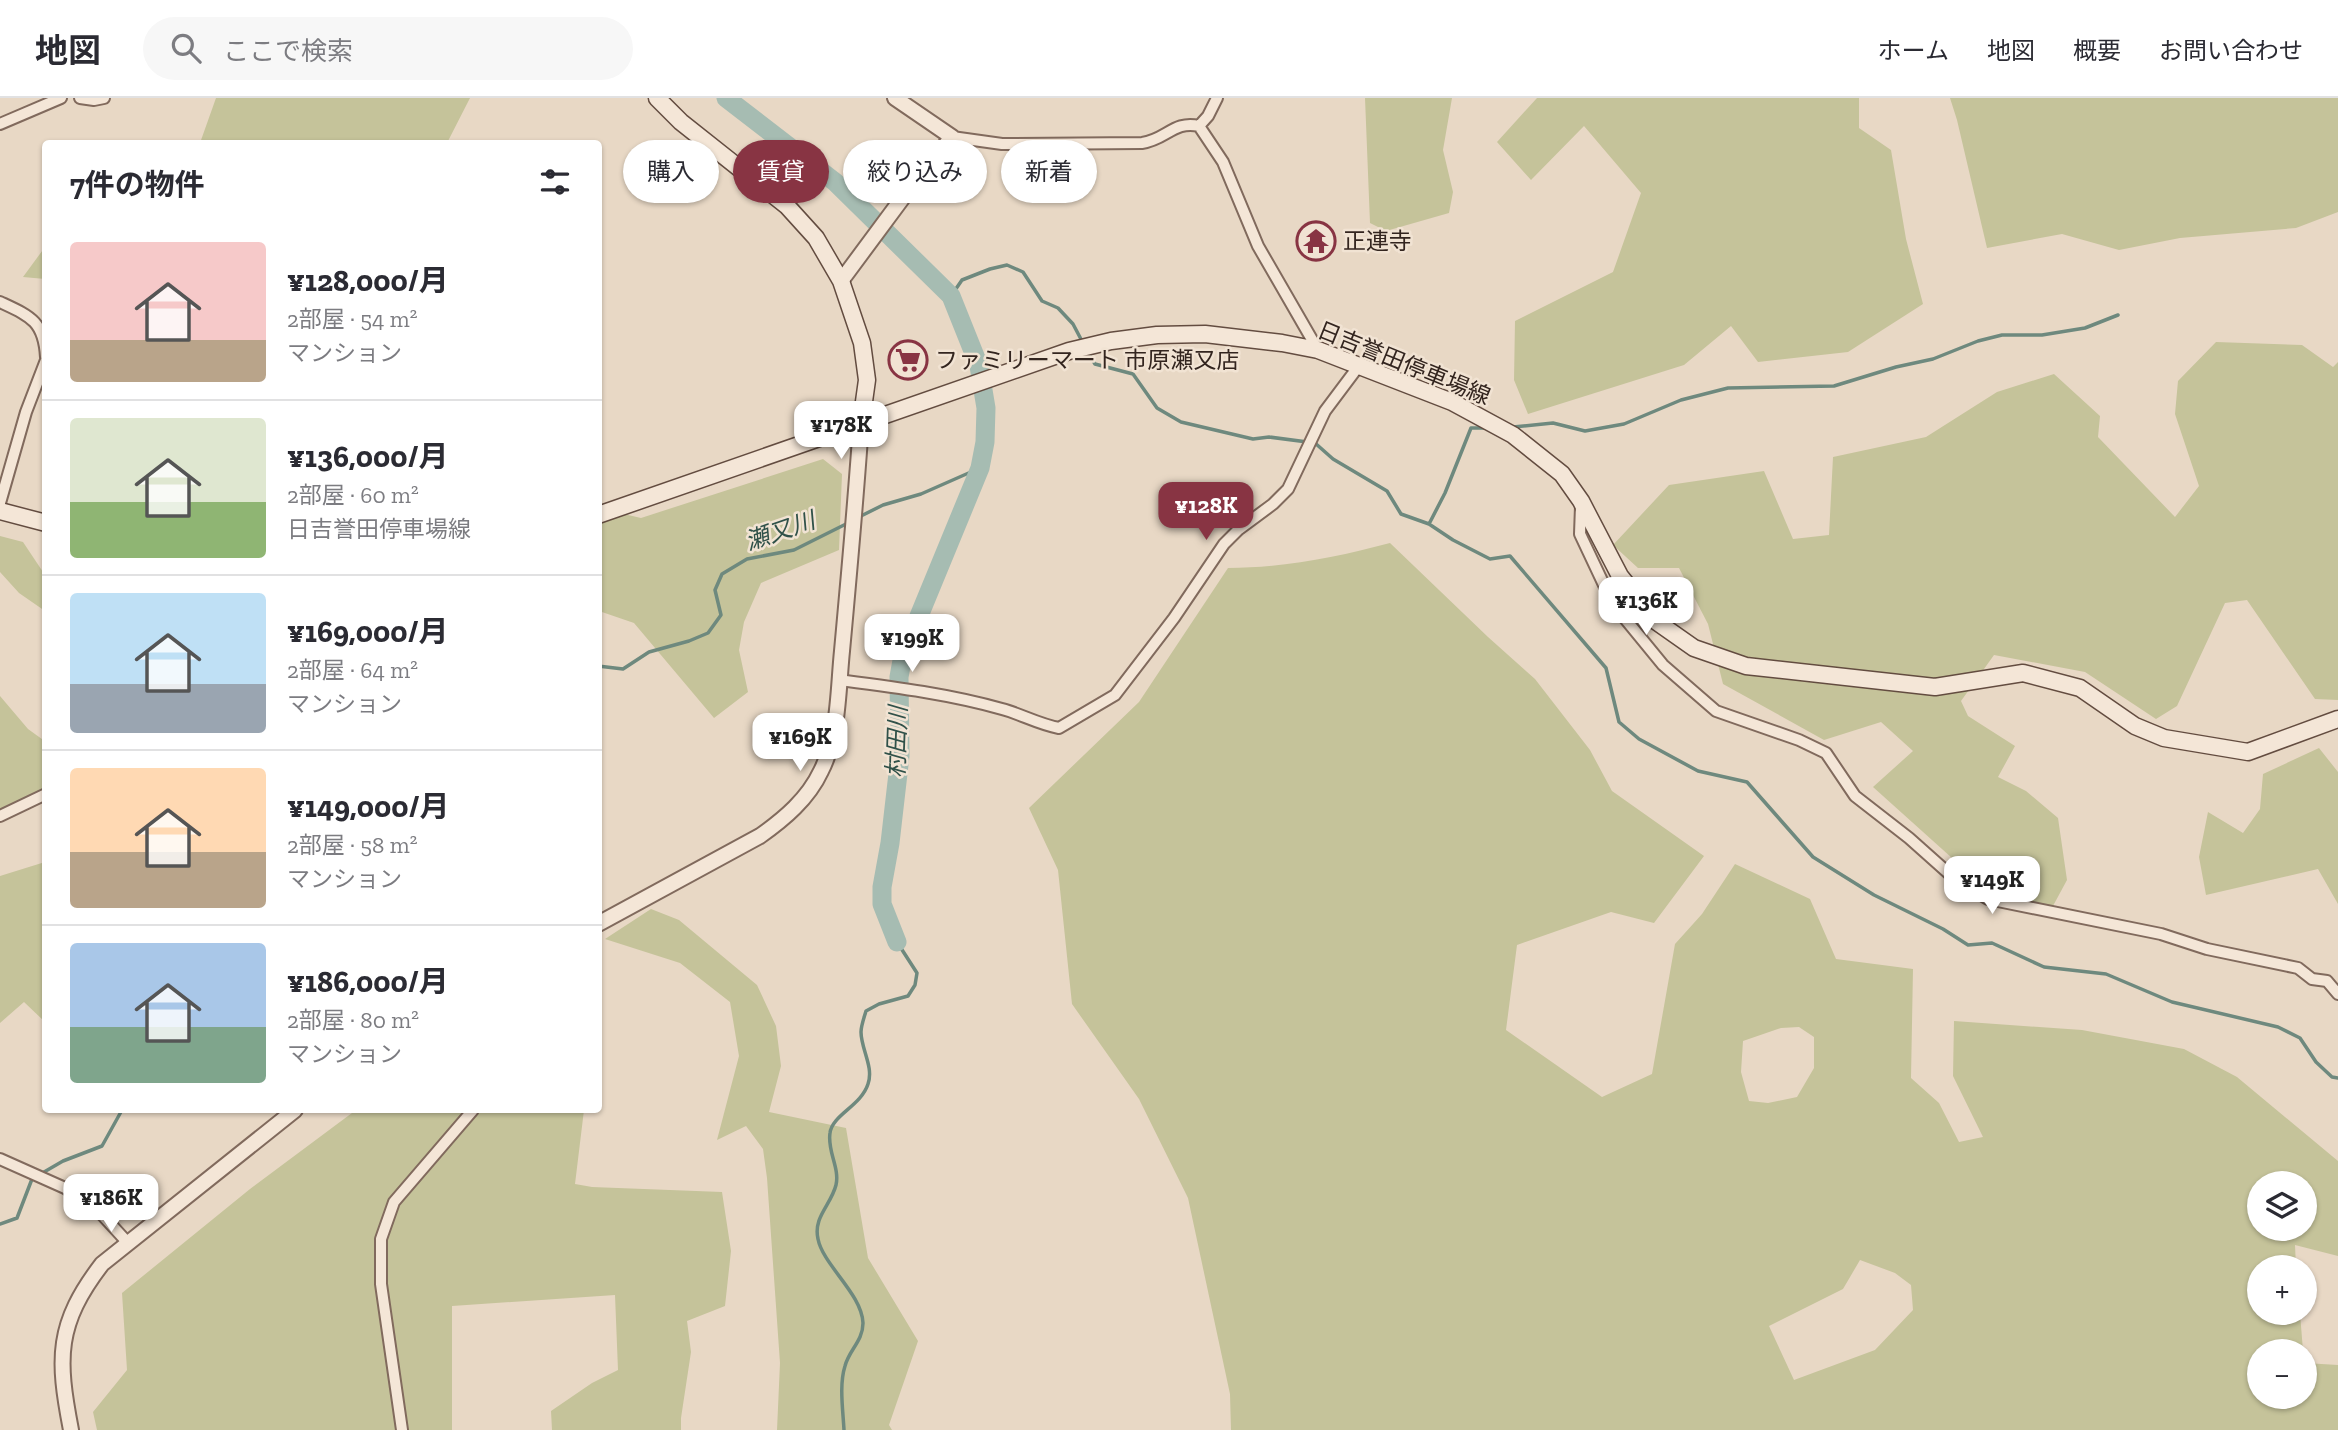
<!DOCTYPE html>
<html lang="ja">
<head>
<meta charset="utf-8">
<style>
	body { margin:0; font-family:"Zilla Slab","Noto Sans JP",serif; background:#f7f7f7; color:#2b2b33; height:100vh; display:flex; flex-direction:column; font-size:26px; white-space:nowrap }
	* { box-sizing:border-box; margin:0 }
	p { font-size:23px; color:#7c7c81 }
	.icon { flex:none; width:38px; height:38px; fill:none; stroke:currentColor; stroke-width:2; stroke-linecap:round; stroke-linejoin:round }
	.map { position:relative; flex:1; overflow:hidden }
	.side { position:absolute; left:42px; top:42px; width:560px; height:973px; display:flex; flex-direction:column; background:#fff; border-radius:7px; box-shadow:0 2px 5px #0004 }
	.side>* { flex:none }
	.top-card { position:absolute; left:623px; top:42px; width:665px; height:63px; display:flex; gap:14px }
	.buttons { position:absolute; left:2247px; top:1073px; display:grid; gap:14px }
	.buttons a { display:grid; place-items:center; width:70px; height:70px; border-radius:50%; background:#fff; box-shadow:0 2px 5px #0004; font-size:35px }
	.price { position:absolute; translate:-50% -60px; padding:0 16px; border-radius:14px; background:#fff; color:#222; font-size:23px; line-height:46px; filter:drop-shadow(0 2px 4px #0008) }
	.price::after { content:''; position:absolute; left:50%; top:42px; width:21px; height:16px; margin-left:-10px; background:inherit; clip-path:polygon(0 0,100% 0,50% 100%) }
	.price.current { background:#883443; color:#fff }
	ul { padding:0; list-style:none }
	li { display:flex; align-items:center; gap:21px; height:175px; padding:0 28px }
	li+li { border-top:2px solid #e1e1e2 }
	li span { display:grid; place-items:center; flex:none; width:196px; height:140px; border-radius:7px; color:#555 }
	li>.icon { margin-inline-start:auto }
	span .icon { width:84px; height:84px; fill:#fffc; stroke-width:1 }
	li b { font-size:30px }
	h2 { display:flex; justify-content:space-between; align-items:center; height:84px; padding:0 28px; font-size:30px }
	.chip { padding:0 24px; border-radius:32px; background:#fff; box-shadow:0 2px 5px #0004; font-size:24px; line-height:63px }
	.chip.current { background:#883443; color:#fff }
	header { display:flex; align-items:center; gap:42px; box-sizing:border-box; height:98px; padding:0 35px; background:#fff; border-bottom:2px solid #e1e1e2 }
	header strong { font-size:33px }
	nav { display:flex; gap:38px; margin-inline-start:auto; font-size:24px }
	.search { width:490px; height:63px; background:#f7f7f7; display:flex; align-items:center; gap:18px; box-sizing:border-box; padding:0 24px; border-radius:38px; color:#7c7c81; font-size:26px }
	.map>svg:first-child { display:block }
</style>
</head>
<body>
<header>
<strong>地図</strong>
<div class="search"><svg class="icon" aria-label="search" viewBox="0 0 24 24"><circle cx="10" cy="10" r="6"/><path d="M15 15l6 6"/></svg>ここで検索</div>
<nav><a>ホーム</a><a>地図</a><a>概要</a><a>お問い合わせ</a></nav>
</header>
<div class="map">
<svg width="2338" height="1332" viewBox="0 0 2338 1332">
	<rect width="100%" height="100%" fill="#e8d8c5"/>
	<path fill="#c5c39a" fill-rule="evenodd" d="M216 0H470L447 45H200Z
		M1365 0H1452L1443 52 1453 94 1449 115 1386 133 1370 125Z
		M1537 0H1859V30L1891 52 1906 141 1923 206 1848 254 1758 264 1731 228 1684 267 1528 316 1514 282 1515 223 1613 174 1641 95 1584 28 1531 82 1497 44Z
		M1950 0H2338V114L2296 130 2180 140 2119 152 2062 136 1987 150 1957 22Z
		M45 149V181L23 179Z
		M2216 244 2302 247 2333 269 2338 264V602L2315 601 2247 502 2225 505 2177 608 2156 621 2085 574 1994 557 1961 603 1968 618 2015 648 1998 679 2026 693 2058 720 2067 782 2047 819 1962 769 1873 689 1913 653 1881 624 1824 642 1723 586 1708 526 1679 470H1638L1613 447 1669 387 1764 373 1793 441 1829 437 1833 359 1926 339 1997 294 2054 276 2100 318 2098 339 2175 419 2199 388 2175 316 2178 283Z
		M823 361 842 376 839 452 761 485 744 524 739 552 748 594 714 620 634 525 599 513 598 410 641 420Z
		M0 438 23 444 45 477V513L19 495 0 474Z
		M1390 445 1488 539 1535 581 1590 652 1612 693 1704 758 1654 825 1611 814 1517 847 1506 932 1602 999 1652 976 1675 846 1702 816 1735 766 1810 801 1836 861 1913 871 1911 980 1939 1005 1959 1044 1983 1039 1953 978 1954 923 2082 932 2184 951 2237 979 2338 1063V1158L2295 1147 2296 1169H2259V1214L2300 1215 2303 1253H2259V1298H2305V1265L2338 1267V1332H1231L1230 1296 1188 1100 1139 1001 1072 906 1058 772 1029 710 1139 604 1228 470C1284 470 1337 459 1390 445ZM1799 929 1814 939V970L1797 999 1768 1005 1749 1003 1741 974 1743 943 1781 930ZM2259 1085H2305V1130H2259ZM1860 1162 1895 1175 1911 1187 1913 1212 1875 1252 1794 1282 1769 1228 1843 1191Z
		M0 598 28 631 46 644 45 698 0 716Z
		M2319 650 2338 674V806L2318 771 2206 797 2199 759 2208 714 2243 735 2260 711 2263 676Z
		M45 764V924L24 904 0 925V778Z
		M651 811 679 822 757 887 776 928 781 968 769 1014 846 1030 868 1160 918 1243 889 1327 892 1332H777L780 1265 767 1080 763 1051 746 1028 717 1042 739 958 730 904 680 865 605 841Z
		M356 1012H584L575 1086 592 1089 722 1094 731 1153 725 1208 687 1223 691 1254 681 1320V1332H552L551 1313 592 1285 618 1272 615 1197 452 1208V1332H97L93 1314 127 1272 122 1195 250 1091Z"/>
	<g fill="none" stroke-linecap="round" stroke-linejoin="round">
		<path stroke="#6e897e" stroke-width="3.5" d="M951 198 962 182 990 171 1007 167 1023 174 1042 203 1058 210 1073 226 1083 245
			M1088 254 1095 266 1133 276 1157 310 1181 324 1253 341 1269 339 1315 345 1333 361 1387 393 1401 416 1429 426 1453 442 1490 461 1510 458 1606 570 1619 624 1639 641 1698 673 1747 684 1813 759 1874 797 1943 831 1968 847 1992 845 2044 869 2106 876 2172 904 2278 929 2300 940 2316 964 2332 979 2338 980
			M1513 329 1553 325 1585 333 1624 326 1681 302 1728 290 1834 288 1896 269 1933 261 1978 243 2002 237H2042L2085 230 2118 217
			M857 420 883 407 921 396 980 370
			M1429 426 1445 395 1471 330H1488
			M598 568 623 571 649 554 689 543 708 535 721 517 715 492 722 476 747 461 794 452 850 424
			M0 1126 17 1120 32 1081 63 1063 102 1048 122 1012
			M844 1332C843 1312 839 1287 845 1268 849 1252 863 1243 863 1225 862 1196 823 1167 818 1141 813 1119 831 1107 836 1087 840 1070 827 1053 830 1035 832 1017 861 1008 868 986 874 969 861 951 861 934 861 928 864 920 866 913L879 906 908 898 915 887 917 875 897 844"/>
		<path stroke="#a6bcb2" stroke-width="19" d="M726 0 835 84 951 198 979 268 986 310 985 344 980 370 903 557 899 579 900 658 890 745 882 789V806L897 844"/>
		<g stroke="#816a5d" stroke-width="14">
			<path id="minor" d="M80 0 94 2 104 0
				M0 26 61 0
				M1199 28 1208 18 1217 0
				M952 39 1002 46 1142 45C1166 42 1174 22 1199 28L1223 64 1258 148 1318 252
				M0 204C30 218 44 223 46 259
				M0 405 26 314 46 262
				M1581 408 1580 436 1613 506 1663 567 1716 613 1799 642 1826 655 1855 698 1909 740 1955 781 1988 801 2161 836 2207 851 2298 870 2312 881 2327 883 2338 896
				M839 582C893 589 949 596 1002 611 1021 616 1038 626 1059 630L1115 597 1174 520 1224 446 1238 432 1273 406 1288 391 1325 313 1358 269
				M0 718 46 696
				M0 1061 65 1090 95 1109 128 1145
				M402 1332 381 1186V1141L394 1104 473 1012"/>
		</g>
		<g stroke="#816a5d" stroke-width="18">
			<path id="tertiary" d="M841 183 904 98 952 39 895 0
				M598 826 760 738C784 721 808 701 821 673 839 638 838 592 842 553 849 477 856 401 861 325
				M71 1332C57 1260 56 1226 102 1166L295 1012"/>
		</g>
		<g stroke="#634c40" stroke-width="19">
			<path id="secondary" d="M657 0 681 24 787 108 816 140 841 183 862 245 867 282 861 325
				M0 413 46 425
				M598 417 1069 253 1111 243 1157 237 1205 236 1282 245 1318 252 1452 304 1513 337 1562 376 1581 403 1620 478 1657 524 1694 550 1746 568 1935 589 2023 575 2080 590 2135 628 2164 640 2248 654 2338 621"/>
		</g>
		<use href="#minor" stroke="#f4e6d7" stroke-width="10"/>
		<use href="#tertiary" stroke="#f4e6d7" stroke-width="14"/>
		<use href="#secondary" stroke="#f4e6d7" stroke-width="16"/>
	</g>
	<defs>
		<g id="temple-ring" transform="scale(2.0125)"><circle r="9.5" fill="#f1e3d3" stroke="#883443" stroke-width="1.5"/><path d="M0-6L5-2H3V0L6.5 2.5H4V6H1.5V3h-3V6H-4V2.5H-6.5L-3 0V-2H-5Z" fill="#883443"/></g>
		<g id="supermarket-ring" transform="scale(2.0125)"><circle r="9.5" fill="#f1e3d3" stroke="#883443" stroke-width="1.5"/><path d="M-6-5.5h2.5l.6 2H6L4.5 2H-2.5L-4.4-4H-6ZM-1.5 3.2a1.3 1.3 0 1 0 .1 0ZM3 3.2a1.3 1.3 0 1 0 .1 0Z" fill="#883443"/></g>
	</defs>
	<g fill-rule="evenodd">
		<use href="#temple-ring" x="1316" y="143"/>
		<use href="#supermarket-ring" x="908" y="262"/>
	</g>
	<g text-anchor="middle" stroke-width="5" stroke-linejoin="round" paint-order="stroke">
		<g font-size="23" fill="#33251f" stroke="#f1e3d3" text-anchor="start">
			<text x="1343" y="151">正連寺</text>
			<text x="935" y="270">ファミリーマート 市原瀬又店</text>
		</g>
		<g font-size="23" fill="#33251f" stroke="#f1e3d3">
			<text transform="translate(1404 265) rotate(22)" y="8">日吉誉田停車場線</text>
		</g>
		<g font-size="24" font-style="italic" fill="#305149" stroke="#f1e3d3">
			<text transform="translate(780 433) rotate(-19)" y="8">瀬又川</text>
			<text transform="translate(897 644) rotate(-88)" y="8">村田川</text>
		</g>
	</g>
</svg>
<div class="buttons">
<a><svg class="icon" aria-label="layers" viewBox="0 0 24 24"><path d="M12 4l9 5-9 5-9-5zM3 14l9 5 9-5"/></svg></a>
<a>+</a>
<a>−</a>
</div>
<b class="price" style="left:841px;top:363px">¥178K</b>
<b class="price current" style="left:1206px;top:444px">¥128K</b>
<b class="price" style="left:1646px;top:539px">¥136K</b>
<b class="price" style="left:912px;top:576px">¥199K</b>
<b class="price" style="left:800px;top:675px">¥169K</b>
<b class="price" style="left:1992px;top:818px">¥149K</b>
<b class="price" style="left:111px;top:1136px">¥186K</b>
<div class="top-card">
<a class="chip">購入</a>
<a class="chip current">賃貸</a>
<a class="chip">絞り込み</a>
<a class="chip">新着</a>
</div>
<section class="side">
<h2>7件の物件<svg class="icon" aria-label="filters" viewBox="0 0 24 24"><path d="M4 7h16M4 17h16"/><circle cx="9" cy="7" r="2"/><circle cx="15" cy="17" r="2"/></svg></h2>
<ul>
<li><span style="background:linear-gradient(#f6c9c9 70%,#b9a48a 0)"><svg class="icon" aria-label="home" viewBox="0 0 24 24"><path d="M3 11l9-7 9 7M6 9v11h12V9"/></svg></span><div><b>¥128,000/月</b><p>2部屋 · 54 m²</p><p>マンション</p></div></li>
<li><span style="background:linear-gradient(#dfe7d0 60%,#8fb573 0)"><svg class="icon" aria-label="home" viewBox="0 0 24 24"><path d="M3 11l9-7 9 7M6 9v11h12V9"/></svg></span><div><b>¥136,000/月</b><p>2部屋 · 60 m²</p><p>日吉誉田停車場線</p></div></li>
<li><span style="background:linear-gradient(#bfe0f5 65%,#9aa5b1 0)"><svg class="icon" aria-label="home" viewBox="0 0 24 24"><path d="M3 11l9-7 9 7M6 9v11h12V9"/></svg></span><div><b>¥169,000/月</b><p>2部屋 · 64 m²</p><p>マンション</p></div></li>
<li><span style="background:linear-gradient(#ffd9b3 60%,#b9a48a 0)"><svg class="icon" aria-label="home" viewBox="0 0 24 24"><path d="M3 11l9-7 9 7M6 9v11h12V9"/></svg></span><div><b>¥149,000/月</b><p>2部屋 · 58 m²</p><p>マンション</p></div></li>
<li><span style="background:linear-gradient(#a9c7e8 60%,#7fa58c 0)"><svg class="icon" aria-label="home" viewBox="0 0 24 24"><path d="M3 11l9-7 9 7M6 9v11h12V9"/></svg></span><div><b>¥186,000/月</b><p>2部屋 · 80 m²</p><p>マンション</p></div></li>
</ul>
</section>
</div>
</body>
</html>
